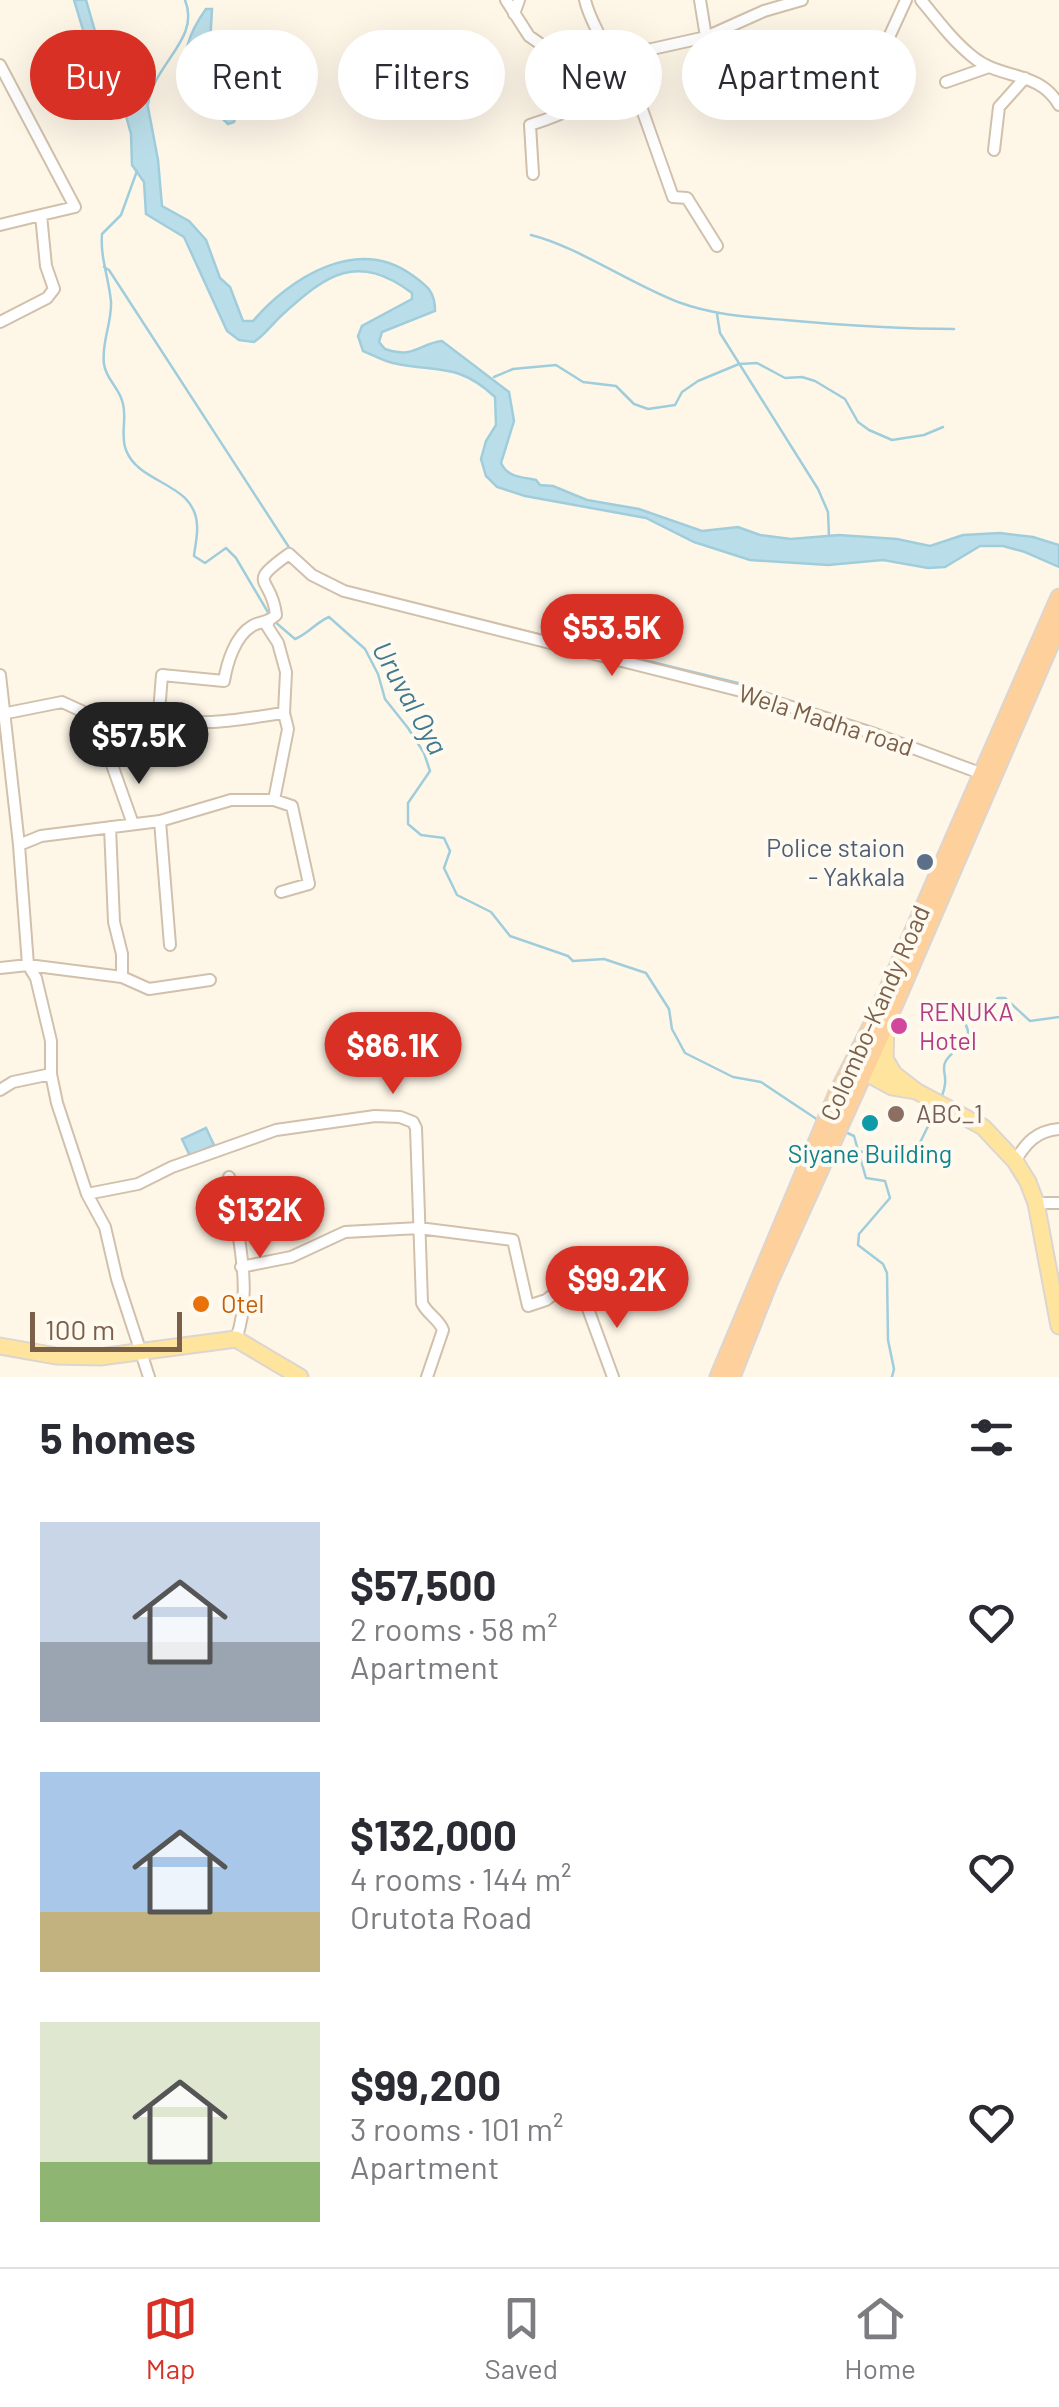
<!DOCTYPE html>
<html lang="en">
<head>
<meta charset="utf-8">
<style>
	body { margin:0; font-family:Barlow,sans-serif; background:#f7f7f7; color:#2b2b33; height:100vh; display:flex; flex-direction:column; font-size:38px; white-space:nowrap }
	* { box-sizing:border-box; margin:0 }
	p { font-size:32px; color:#7c7c81 }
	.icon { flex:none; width:55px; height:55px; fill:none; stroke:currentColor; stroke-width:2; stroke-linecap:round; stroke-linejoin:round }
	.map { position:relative; height:1377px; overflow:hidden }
	.drawer { display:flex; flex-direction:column; background:#fff; flex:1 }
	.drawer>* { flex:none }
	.hud { position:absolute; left:30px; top:30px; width:1000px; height:90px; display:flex; gap:20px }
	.scale { position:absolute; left:30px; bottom:25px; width:152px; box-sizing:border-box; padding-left:10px; border:5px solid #7a5f49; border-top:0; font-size:28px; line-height:35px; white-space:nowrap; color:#7a5f49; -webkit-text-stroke:8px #fffaf0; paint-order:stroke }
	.price { position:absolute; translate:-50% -85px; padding:0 22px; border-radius:35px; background:#d93025; color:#fff; font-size:32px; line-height:65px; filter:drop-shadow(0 2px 5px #0008) }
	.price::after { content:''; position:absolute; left:50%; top:60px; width:30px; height:22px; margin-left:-15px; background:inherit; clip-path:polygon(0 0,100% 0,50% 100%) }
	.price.on { background:#222; color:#fff }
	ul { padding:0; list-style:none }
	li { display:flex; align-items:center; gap:30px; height:250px; padding:0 40px }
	li span { display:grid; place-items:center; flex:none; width:280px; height:200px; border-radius:0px; color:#555 }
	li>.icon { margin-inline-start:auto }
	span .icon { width:120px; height:120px; fill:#fffc; stroke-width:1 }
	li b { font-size:42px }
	h2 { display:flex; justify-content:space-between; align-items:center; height:120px; padding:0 40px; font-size:42px }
	.pill { padding:0 35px; border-radius:45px; background:#fff; box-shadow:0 10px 40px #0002; font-size:35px; line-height:90px }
	.pill.on { background:#d93025; color:#fff }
	.tab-bar { display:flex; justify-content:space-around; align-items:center; height:140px; border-top:2px solid #e1e1e2; background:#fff; font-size:28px; color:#7c7c81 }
	.tab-bar a { display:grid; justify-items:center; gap:5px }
	.tab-bar .on { color:#d93025 }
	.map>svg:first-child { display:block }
</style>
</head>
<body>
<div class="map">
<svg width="1059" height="1377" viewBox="0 0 1059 1377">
	<rect width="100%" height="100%" fill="#fef7e8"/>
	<path fill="#badee9" stroke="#a0cddc" stroke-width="2.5" d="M74 0H86L97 38 109 62 147 102 158 160 162 206 189 221 206 240 220 278 230 287 243 321H253C290 278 357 235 412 275 427 286 435 291 435 311L382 332 379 342 385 349C414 359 418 344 442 341L509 392 514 421 501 463C508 478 522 477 536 480L540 485 553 486 587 500 639 509 702 531 738 527 760 535 791 539 839 535 897 539 930 546 963 535 1000 533 1033 537 1059 545V567L1025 552 1003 546H980L945 567 928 568 883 560 828 565 750 560 694 542 646 518 525 496 497 487 486 476 481 459 486 441 496 425 495 397C458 362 437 373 393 363 383 361 373 355 363 351L358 336 362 326 412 299V293C357 252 327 274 282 315 272 324 266 334 254 342L239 340 227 331 184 237 146 214 144 182 132 165 131 134 119 91 104 75 87 43Z
		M206 9H212L209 62 214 88 236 114 234 122 228 124C187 86 169 61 206 9Z
		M206 1128 214 1145 190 1156 182 1139Z"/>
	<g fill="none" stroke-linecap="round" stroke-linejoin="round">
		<path stroke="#a0cddc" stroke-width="2.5" d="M148 104C154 63 201 39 185 0
			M137 171 121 215 102 234C100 258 109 278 111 302 112 323 101 343 104 364 106 380 120 388 123 404 127 420 120 435 126 450 139 485 195 482 197 525 198 535 195 546 194 556L205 563 226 548 236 558 269 614
			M531 235C576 246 631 284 678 302 713 315 748 317 785 320 841 325 897 329 954 329
			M104 267 109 270 292 552
			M717 314 720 333 818 489 828 512 829 536
			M494 377 513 369 556 365 583 382 616 386 634 404 648 409 675 405 682 392 698 381 739 364 757 363 785 378 802 377 815 381 845 399 858 422 869 430 892 440 924 435 943 427
			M364 591 380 595
			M460 615 742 684 810 708
			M274 621 295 639C308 634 315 623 329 617L365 649 378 674 385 699 408 728 424 753 430 771 408 803V824L421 835 444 838 450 851 444 868 457 895 491 912 510 936 568 956 573 961 604 959 646 973 669 1009 672 1029 685 1053 733 1077 761 1082 818 1120
			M941 1098C955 1065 926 1072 967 1041L968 1031 965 1022 967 1015 984 1012 998 998H1005L1030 1021 1059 1017
			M843 1131 854 1136 866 1178 885 1181 890 1198 859 1234 858 1245 883 1264 887 1273 888 1340 894 1369 892 1377
			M859 1151 910 1163 936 1110"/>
		<g stroke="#d1c0ac" stroke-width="14">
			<path id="minor" d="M506 0 529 36 549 50 576 51 652 49 706 37 764 11 802 0
				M585 0C589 18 599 32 606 50
				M700 0 706 37
				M921 0C938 21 953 41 973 57 1001 80 1039 70 1059 105
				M514 14 519 0
				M626 49 627 67 673 197 687 198 717 246
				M0 65 75 207 41 215
				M860 72 884 48 906 0
				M946 82 989 67
				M994 150 999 107 1025 78
				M533 174 530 125C574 111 594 99 627 67
				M0 225 41 215 46 266 54 289 47 298 0 322
				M269 621 267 626 278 643 286 672 284 713 288 729 274 800
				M0 675 19 845 28 965 36 978 51 1041V1074L57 1103 87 1194 105 1227 117 1279 149 1377
				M159 712 162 675 224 681C227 663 235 636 252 626 261 621 268 623 276 615 272 575 244 586 289 554L312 575 344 591 745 692 875 734 980 773
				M2 714 62 702 86 713 159 712C188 732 251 717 284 713
				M111 762 133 824
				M160 821 170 945
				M110 827 114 922 122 954V977
				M19 845 41 836 160 821 231 800H274L292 806 309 884 281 892
				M0 968 28 965 122 977 149 989 210 980
				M0 1090 13 1082 51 1074
				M1015 1161C1026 1143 1036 1131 1059 1129
				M229 1177C236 1227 254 1291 236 1339
				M87 1194 138 1184 172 1167 276 1130 375 1116 400 1117 413 1122 416 1128 422 1303C427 1314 439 1319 443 1330L427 1377
				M1036 1203H1059
				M241 1267 291 1257 345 1232 419 1228 513 1240 528 1306 546 1300 568 1283 584 1298 613 1377"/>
		</g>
		<g stroke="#dcd5d0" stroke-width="19">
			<path id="primary" d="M886 1025 885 1059 894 1074
				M859 1060 894 1074 916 1091 983 1127 1015 1161 1028 1182 1036 1203 1059 1326
				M868 1074 892 1087 916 1091
				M0 1346 56 1356 100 1357 236 1339 300 1377"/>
		</g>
		<g stroke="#dcd5d0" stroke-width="19">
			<path id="trunk" d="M718 1377 837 1093 874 1020 1059 597
				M732 1377 769 1283 886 1025 1059 625"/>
		</g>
		<use href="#minor" stroke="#fff" stroke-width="10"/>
		<use href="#primary" stroke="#ffe49e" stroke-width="15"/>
		<use href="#trunk" stroke="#fdd09c" stroke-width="15"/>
	</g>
	<circle fill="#5c6f8a" stroke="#fffaf0" stroke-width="4" cx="925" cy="862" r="10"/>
	<circle fill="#d1479c" stroke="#fffaf0" stroke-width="4" cx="899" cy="1026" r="10"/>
	<circle fill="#8d6e63" stroke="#fffaf0" stroke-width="4" cx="896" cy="1114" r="10"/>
	<circle fill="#0f9aa8" stroke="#fffaf0" stroke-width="4" cx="870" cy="1123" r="10"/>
	<circle fill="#e8710a" stroke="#fffaf0" stroke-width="4" cx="201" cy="1304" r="10"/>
	<g text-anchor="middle" stroke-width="8" stroke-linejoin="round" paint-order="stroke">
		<g font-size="25" fill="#7a5f49" stroke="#fffaf0">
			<text transform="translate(826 720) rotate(18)" y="9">Wela Madha road</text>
			<text transform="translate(875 1013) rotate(-66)" y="9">Colombo-Kandy Road</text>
		</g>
		<g font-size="25" fill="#4e5e75" stroke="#fffaf0" text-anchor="end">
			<text x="905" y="857">Police staion<tspan x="905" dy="29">- Yakkala</tspan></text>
		</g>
		<g font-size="25" fill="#b23c85" stroke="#fffaf0" text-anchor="start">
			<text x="919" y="1021">RENUKA<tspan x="919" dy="29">Hotel</tspan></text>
		</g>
		<g font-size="25" fill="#785e54" stroke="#fffaf0" text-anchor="start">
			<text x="916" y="1123">ABC_1</text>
		</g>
		<g font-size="25" fill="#0d838f" stroke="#fffaf0">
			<text x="870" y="1163">Siyane Building</text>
		</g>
		<g font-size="25" fill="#c56008" stroke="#fffaf0" text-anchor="start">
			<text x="221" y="1313">Otel</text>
		</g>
		<g font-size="28" font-style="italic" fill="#417a8f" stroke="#fffaf0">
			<text transform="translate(410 698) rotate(61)" y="10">Uruval Oya</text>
		</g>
	</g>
</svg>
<div class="scale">100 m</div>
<b class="price" style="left:612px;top:679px">$53.5K</b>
<b class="price on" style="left:139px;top:787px">$57.5K</b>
<b class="price" style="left:393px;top:1097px">$86.1K</b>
<b class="price" style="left:260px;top:1261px">$132K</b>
<b class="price" style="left:617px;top:1331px">$99.2K</b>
<div class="hud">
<a class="pill on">Buy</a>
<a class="pill">Rent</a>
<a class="pill">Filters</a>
<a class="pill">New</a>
<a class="pill">Apartment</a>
</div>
</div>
<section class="drawer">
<h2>5 homes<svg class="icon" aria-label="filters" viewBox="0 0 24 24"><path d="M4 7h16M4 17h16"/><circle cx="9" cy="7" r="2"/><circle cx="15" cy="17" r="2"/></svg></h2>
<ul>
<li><span style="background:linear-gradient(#c9d6e8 60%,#9aa5b1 0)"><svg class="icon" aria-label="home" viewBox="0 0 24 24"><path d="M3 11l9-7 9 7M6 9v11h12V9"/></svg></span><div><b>$57,500</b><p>2 rooms · 58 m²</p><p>Apartment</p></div><svg class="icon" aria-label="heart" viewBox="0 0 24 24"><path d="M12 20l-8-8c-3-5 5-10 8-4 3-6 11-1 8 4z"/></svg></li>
<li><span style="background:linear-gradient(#a9c7e8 70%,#c2b280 0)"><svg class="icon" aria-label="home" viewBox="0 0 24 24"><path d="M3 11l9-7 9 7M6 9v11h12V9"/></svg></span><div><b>$132,000</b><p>4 rooms · 144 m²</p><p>Orutota Road</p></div><svg class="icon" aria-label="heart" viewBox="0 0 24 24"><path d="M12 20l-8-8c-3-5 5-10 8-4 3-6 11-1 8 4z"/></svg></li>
<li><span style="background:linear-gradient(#dfe7d0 70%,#8fb573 0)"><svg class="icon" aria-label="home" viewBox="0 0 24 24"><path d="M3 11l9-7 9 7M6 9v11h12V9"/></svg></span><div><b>$99,200</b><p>3 rooms · 101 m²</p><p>Apartment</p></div><svg class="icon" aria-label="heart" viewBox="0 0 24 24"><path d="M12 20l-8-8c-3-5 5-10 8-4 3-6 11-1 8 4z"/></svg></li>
</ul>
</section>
<nav class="tab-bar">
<a class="on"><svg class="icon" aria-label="map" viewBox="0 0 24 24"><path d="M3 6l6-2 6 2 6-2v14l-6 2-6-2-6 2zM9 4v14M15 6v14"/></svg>Map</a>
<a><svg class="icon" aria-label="saved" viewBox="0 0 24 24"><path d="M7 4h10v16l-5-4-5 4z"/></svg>Saved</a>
<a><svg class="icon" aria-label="home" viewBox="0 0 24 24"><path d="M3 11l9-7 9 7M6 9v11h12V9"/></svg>Home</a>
</nav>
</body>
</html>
